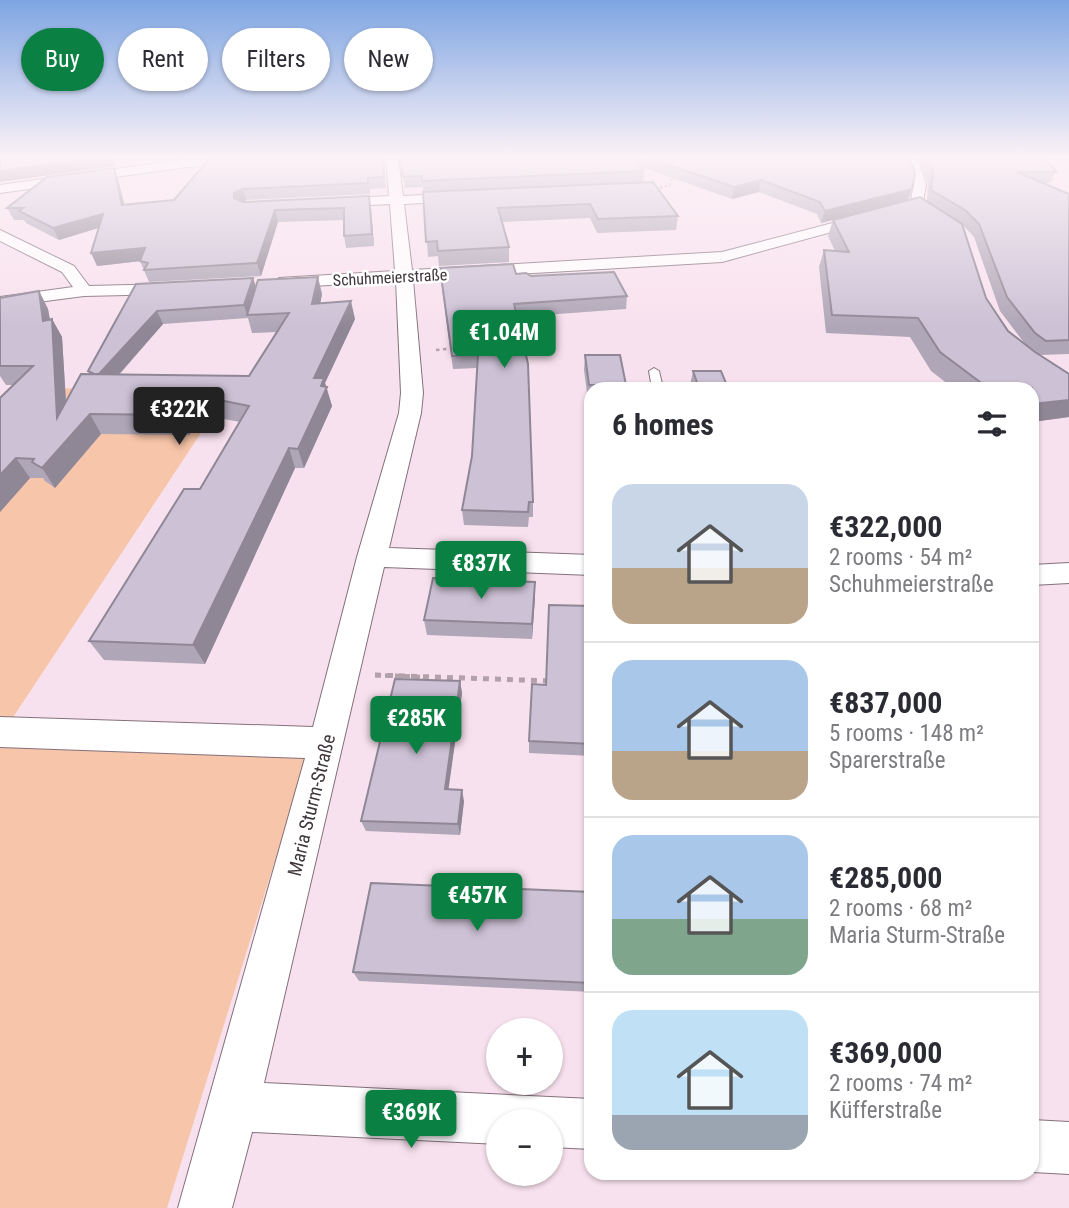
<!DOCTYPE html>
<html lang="en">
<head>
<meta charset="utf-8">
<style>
	body { margin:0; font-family:"Roboto Condensed",sans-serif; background:#f2f2f3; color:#2b2b33; height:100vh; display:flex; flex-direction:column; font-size:26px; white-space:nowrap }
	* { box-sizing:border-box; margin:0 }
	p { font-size:23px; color:#7c7c81 }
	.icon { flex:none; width:38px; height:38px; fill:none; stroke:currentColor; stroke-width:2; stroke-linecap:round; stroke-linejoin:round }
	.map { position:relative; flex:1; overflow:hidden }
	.sheet { position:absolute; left:584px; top:382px; width:455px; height:798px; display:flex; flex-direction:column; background:#fff; border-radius:21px; box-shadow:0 2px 5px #0004 }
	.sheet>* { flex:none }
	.hud { position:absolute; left:21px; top:28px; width:458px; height:63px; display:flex; gap:14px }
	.buttons { position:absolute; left:486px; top:1018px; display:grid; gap:14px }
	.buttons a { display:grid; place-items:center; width:77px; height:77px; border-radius:50%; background:#fff; box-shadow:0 2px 5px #0004; font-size:35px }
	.price { position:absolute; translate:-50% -60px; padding:0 16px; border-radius:7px; background:#0b8043; color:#fff; font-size:23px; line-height:46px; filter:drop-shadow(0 2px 4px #0008) }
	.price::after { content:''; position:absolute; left:50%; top:42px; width:21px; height:16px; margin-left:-10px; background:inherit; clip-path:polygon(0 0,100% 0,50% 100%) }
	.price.on { background:#222; color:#fff }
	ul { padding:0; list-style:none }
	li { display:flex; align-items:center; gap:21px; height:175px; padding:0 28px }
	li+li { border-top:2px solid #e1e1e2 }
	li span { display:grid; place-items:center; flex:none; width:196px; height:140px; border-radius:21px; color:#555 }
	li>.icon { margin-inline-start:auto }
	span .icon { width:84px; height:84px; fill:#fffc; stroke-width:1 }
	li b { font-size:30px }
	h2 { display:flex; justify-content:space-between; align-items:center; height:84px; padding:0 28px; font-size:30px }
	.pill { padding:0 24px; border-radius:32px; background:#fff; box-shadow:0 2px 5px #0004; font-size:24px; line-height:63px }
	.pill.on { background:#0b8043; color:#fff }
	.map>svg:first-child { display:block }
</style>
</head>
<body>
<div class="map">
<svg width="1069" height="1208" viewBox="0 0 1069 1208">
	<rect width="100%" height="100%" fill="#f8e1ee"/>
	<path fill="#f7c5a9" d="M56 388 228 392 0 737V432Z
		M0 741 309 751 167 1208H0Z"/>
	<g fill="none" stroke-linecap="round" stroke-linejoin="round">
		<g stroke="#84707c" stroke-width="2">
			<path id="service" d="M654 368 659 371 663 388H652L649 371Z"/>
		</g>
		<g stroke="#84707c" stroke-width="2">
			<path id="minor" d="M249 158 252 161 246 165 187 167 0 193V185L187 159Z
				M386 158H398L403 196 463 193 470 197 463 201 404 204 412 270 722 252 867 214 874 218 872 221 722 262 413 280 423 393 421 413 389 548 592 555V575L384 567 264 1083 592 1099V1149L551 1147V1122H499V1144L252 1132 232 1208H178L305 758 0 747V717L313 727 357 557 399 413 401 393 396 281 279 288 271 283 279 278 395 271 390 204 331 207 324 203 331 199 389 196Z
				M905 158H917L926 184 922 208H912L910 205 914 184Z
				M0 230 74 266 89 286 170 284 179 289 170 294 84 296 0 307V297L73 287 62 272 0 241Z
				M1069 563V583L1032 585V565Z
				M1032 1120 1069 1122V1174L1032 1172Z"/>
		</g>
		<path stroke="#b2a0aa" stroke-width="2" stroke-dasharray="2.5 2.5" stroke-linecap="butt" d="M660 188 670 185 671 180 677 176"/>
		<path stroke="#b2a0aa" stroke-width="2.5" stroke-dasharray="3.5 3.5" stroke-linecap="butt" d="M520 343 532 342 522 312
			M436 350 455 348"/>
		<path stroke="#b2a0aa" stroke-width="4.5" stroke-dasharray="5 5" stroke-linecap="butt" d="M375 675 422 677"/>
		<path stroke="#b2a0aa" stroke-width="5" stroke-dasharray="6 6" stroke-linecap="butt" d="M375 675 552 681"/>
		<use href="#service" fill="#fff" fill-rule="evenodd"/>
		<use href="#minor" fill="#fff" fill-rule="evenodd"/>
	</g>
	<path fill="#afa6b7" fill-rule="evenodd" d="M383 158 386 188 370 189V194L246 200 243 202 371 208 374 246 346 248 344 236V220L278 222 261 276 149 282 140 261 97 266 98 228 59 240 26 223 24 220H14L7 208 114 168 118 179 124 205 174 200Z
		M400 158H910L912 189 908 200 821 223 817 214 759 192 732 199 641 167 644 171 643 182 678 216 676 230 597 233 590 218 502 222 509 247V262L439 266 438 256 428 257 423 187 405 188Z
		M918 158H1045L1056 172 1050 183H1043L1069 194V354L1040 355 1069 417 1032 422V388H953L931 371 910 337 826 333 819 267 824 250 835 251 828 236 833 220 986 298 1008 331 1025 344 1000 311 974 237 960 222 927 202 928 183Z
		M516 274 627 296 626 309 517 317 533 502V517H529L528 527 464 525 462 510 472 456 477 368 453 369 441 281Z
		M253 278 256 287 322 294 320 304 355 319 325 383 332 406 304 468H295L205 664 104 660 89 641 200 489 240 422 203 415 189 435 101 434 55 488 45 481 43 478H30L0 512V398L14 385H6L0 376V298L39 291 48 309 50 320 52 319 62 337 66 401 90 374 88 371 136 284ZM248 318 252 333 277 332 249 376 119 375 163 324Z
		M585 355 626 385 625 388H592V400H588L584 370Z
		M693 371 728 388H691L690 385Z
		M535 597 532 639 427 635 424 620Z
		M592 606V756L529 753V741L546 685Z
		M460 681 462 693 448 789 464 801 460 835 366 831 361 821Z
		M592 892V992L359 981 353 972Z"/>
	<path fill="#8f8795" d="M93 158H113L115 166 0 182V171Z
		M114 168 118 179 127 216 122 205Z
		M761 180 759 192 732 199 734 187Z
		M243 189 246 200 238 205 234 198V193Z
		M912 189 908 200 821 223 825 211Z
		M369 196 371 208 374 246 372 234Z
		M275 210 278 222 261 276 257 263Z
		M103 214 108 225 59 240 53 228Z
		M145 248 150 260 97 266 91 253Z
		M318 277 322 294 317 322 312 304Z
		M253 278 257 290 247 315 244 305Z
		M39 291 48 309 53 339 43 321Z
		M351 301 355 319 325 383 332 406 304 468 298 449 314 378Z
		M157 311 163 324 104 391 97 377Z
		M52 319 62 337 68 437 57 418Z
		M195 395 203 415 189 435 180 415Z
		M1069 400V417L1032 422V404Z
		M90 414 101 434 55 488 42 468Z
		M289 448 295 468 205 664 193 645Z
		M16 458 30 478 0 512V475Z
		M535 582V597L532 639V624Z
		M460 681 462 693 447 800 445 789Z
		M462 790 464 801 460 835 458 824Z"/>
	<path fill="#ccc1d5" stroke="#8f8795" stroke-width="2" d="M0 158H93L0 171Z
		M210 158H383L384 177 368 178V183L243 189 234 193V198L243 202 369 196 372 234 344 236V208L275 210 257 263 144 270 148 263 140 261 145 248 91 253 103 214 53 228 19 211 23 208H7L47 177 114 168 122 205 174 200Z
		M400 158H635L644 171 422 181V176L403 177Z
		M648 158H910L915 173 912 189 825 211 820 202 761 180 734 187Z
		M927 158H1045L1056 172H1017L1069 194V340L1046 341 1035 333 1007 297 979 224 965 210 931 190 933 172Z
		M653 182 678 216 598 219 590 204 498 208 509 247 438 251 437 241 426 242 423 192Z
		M920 197 962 224 986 298 1008 331 1035 352 1069 374V400L1032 404V388H988L940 352 918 318 832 315 824 250 849 252 833 220Z
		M513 264 516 274 526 273 531 276 614 272 627 296 514 304 528 364 533 502H529L528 512 462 510 472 456 478 354 452 356 440 268Z
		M318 277 312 304 351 301 314 378H324L321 386 327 387 298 449 289 448 193 645 89 641 184 489H200L249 406 195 395 180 415 90 414 42 468 32 462 34 459 16 458 0 475V398L33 366H0V298L39 291 43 321 52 319 57 418 81 374 249 376 289 313 247 315 258 280Z
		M253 278 244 305 157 311 99 374H94L88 371 136 284Z
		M585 355H620L626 385H589Z
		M693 371H721L728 388H699Z
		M433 578 535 582 532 624 424 620Z
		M549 605 592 606V744L529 741 532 684 546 685Z
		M395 679 460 681 445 789 462 790 458 824 361 821Z
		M371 883 592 892V983L353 972Z"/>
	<linearGradient id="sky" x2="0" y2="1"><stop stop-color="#7ea5e2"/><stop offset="0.48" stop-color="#fcf2f7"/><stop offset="1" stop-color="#fcf2f7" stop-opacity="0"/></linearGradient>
	<rect width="1069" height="327" fill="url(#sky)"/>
	<g text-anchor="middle" stroke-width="5" stroke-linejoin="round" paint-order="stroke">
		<g font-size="16" fill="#3e363b" stroke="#fff">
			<text transform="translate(390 277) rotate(-3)" y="6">Schuhmeierstraße</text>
		</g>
		<g font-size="19" fill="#3e363b" stroke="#fff">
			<text transform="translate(311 805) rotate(-76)" y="7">Maria Sturm-Straße</text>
		</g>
	</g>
</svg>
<div class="buttons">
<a>+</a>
<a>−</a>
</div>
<b class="price" style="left:504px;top:370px">€1.04M</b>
<b class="price on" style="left:179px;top:447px">€322K</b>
<b class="price" style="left:481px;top:601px">€837K</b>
<b class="price" style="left:416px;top:756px">€285K</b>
<b class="price" style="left:477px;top:933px">€457K</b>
<b class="price" style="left:411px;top:1150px">€369K</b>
<div class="hud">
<a class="pill on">Buy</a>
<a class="pill">Rent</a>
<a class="pill">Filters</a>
<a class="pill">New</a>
</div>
<section class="sheet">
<h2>6 homes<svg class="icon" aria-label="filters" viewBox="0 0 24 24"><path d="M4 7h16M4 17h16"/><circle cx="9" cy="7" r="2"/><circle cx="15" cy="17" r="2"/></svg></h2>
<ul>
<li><span style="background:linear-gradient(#c9d6e8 60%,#b9a48a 0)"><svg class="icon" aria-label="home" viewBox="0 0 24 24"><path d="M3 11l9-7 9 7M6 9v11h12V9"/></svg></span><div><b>€322,000</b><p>2 rooms · 54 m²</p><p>Schuhmeierstraße</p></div></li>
<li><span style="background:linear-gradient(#a9c7e8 65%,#b9a48a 0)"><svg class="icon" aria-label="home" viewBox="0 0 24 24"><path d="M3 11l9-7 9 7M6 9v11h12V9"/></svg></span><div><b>€837,000</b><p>5 rooms · 148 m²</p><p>Sparerstraße</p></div></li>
<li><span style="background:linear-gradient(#a9c7e8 60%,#7fa58c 0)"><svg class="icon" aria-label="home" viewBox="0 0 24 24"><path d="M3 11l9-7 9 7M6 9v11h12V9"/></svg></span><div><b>€285,000</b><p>2 rooms · 68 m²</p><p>Maria Sturm-Straße</p></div></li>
<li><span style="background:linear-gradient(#bfe0f5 75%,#9aa5b1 0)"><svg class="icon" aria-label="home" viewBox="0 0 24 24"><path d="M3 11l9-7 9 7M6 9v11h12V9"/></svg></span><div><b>€369,000</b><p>2 rooms · 74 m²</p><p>Küfferstraße</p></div></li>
</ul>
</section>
</div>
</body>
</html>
